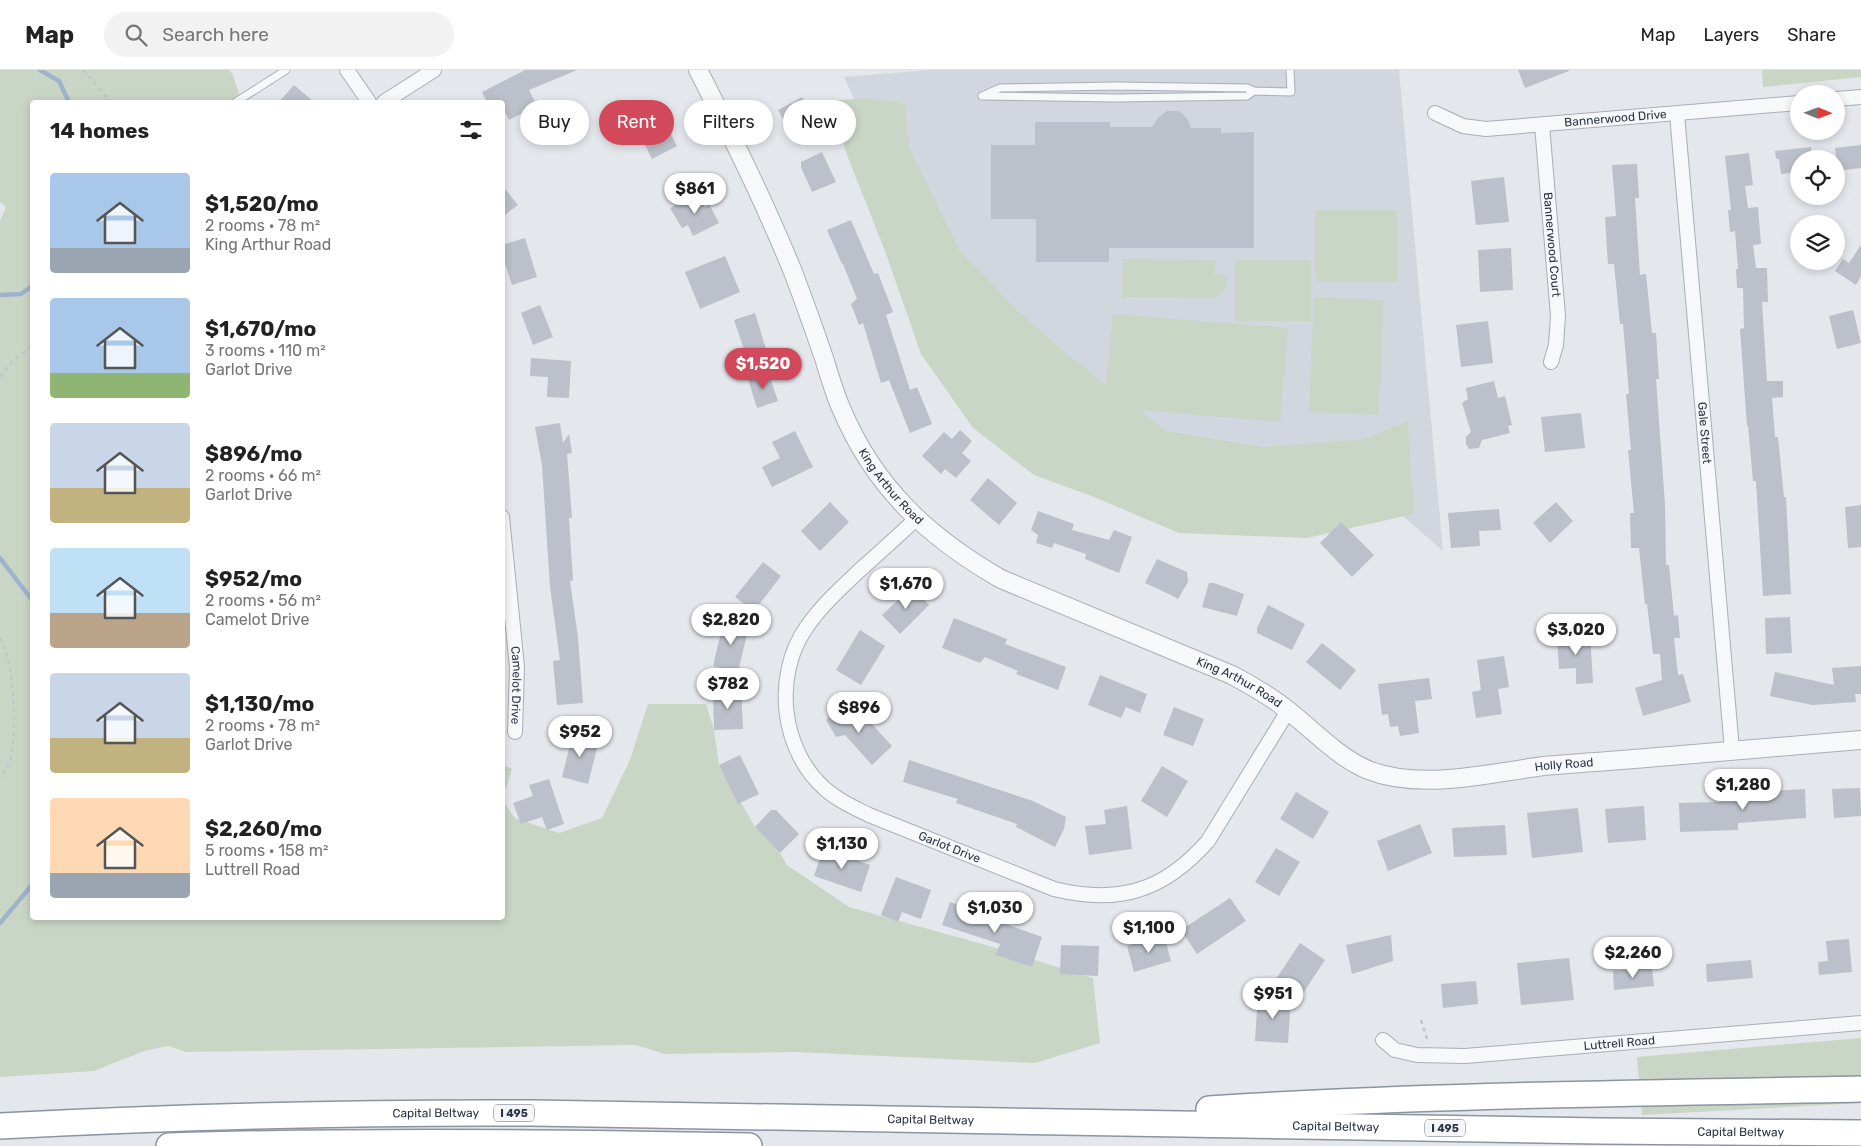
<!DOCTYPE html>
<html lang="en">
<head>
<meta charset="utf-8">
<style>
	body { margin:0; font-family:Rubik,sans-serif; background:#f2f2f2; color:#222; height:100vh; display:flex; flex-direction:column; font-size:19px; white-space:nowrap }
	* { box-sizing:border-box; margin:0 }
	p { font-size:16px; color:#767676 }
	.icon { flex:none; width:28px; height:28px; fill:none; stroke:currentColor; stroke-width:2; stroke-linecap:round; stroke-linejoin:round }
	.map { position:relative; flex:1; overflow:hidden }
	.side { position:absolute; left:30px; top:30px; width:475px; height:820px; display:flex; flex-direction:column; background:#fff; border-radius:5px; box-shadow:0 2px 8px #0003 }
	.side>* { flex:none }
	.top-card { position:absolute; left:520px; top:30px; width:475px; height:45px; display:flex; gap:10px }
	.needle { width:32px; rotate:91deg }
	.tools { position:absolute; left:1790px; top:15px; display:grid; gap:10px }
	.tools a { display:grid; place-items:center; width:55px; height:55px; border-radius:50%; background:#fff; box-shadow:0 2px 8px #0003; font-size:25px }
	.price { position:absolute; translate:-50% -42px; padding:0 11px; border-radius:18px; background:#fff; color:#222; font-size:16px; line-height:32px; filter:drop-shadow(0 1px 2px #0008) }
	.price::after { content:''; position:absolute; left:50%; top:30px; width:15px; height:11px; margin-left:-8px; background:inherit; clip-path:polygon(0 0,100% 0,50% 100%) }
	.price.active { background:#d1495b; color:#fff }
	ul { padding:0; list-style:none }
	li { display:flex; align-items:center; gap:15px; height:125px; padding:0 20px }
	li span { display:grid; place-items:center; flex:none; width:140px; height:100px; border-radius:5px; color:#555 }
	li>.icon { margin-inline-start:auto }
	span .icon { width:60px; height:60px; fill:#fffc; stroke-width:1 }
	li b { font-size:21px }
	h2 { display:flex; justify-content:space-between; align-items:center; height:60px; padding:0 20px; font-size:21px }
	.chip { padding:0 18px; border-radius:22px; background:#fff; box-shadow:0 2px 8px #0003; font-size:18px; line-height:45px }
	.chip.active { background:#d1495b; color:#fff }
	header { display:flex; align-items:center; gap:30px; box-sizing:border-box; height:70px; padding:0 25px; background:#fff; border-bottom:1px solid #e0e0e0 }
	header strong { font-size:24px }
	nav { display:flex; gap:28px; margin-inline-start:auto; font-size:18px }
	.search { width:350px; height:45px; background:#f2f2f2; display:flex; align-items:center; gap:12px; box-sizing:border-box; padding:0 18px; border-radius:28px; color:#767676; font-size:19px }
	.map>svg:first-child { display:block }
</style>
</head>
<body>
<header>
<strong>Map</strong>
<div class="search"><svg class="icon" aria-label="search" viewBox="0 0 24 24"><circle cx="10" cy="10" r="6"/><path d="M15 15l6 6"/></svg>Search here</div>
<nav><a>Map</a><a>Layers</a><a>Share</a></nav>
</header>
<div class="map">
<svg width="1861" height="1076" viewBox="0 0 1861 1076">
	<rect width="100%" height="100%" fill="#e4e7ec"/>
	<path fill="#d2d6de" d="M928 0H1399L1443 481 1325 378 1252 452 1003 348 844 7Z"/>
	<path fill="#c9d6c5" d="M0 0H229L232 3 242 32H32V848H502L503 731 515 748 559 763 602 748 630 690 648 634H706L714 660 719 695 755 757 780 783 787 795 849 837 993 877 1093 908 1100 973 1035 993 795 982 665 984 636 975 186 982 169 976 144 981 94 1001 0 1007V151L6 137 0 132Z
		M1762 0H1861V7L1763 17Z
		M865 28 905 33 909 78 960 181 1020 243 1068 285 1106 315 1113 244 1288 258 1280 352 1140 340 1166 361 1262 377 1366 369 1408 351 1414 444 1307 468 1179 463 1094 427 1034 405 973 358 921 284 885 181 847 85 830 31Z
		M1315 140H1397V212H1316Z
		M1123 189 1215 190V204H1222L1227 209V216L1216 228 1122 227Z
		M1235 190H1311V251H1235Z
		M1314 227 1383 230 1379 345 1309 342Z
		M503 695 512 699 503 727 502 695Z
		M1861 968V1033L1642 1045 1637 987Z"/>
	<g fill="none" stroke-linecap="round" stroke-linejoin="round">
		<path stroke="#9fb4cc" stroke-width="4.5" d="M40 0 59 11 69 32
			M0 225 21 224 32 216
			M0 488 32 530
			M0 853 32 815"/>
	</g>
	<path fill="#bbc0ca" d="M525 0H577L529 20 537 36 509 50 502 37V32H487L482 22Z
		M1518 0H1569V1L1525 18Z
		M294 15 314 32H279Z
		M802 27 818 59 795 71 778 40Z
		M658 38 677 76 652 89 633 51Z
		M1167 41H1177L1182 43 1188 50 1191 58H1221V63L1254 62V178H1109V192H1036V149H991V75H1035V52H1110V57H1152L1159 47Z
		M1861 75V98L1838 101 1835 78Z
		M1811 77 1812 89H1799V102L1781 104 1779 89H1776L1775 81Z
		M822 82 836 112 812 122 801 97V92Z
		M1749 83 1753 115 1745 116 1748 138 1758 137 1761 174 1753 175 1756 198H1767L1768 232H1762L1767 311H1783V327L1772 328 1775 367H1778L1784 427H1786L1791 524 1763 526 1756 411H1753L1748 356H1747L1740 259 1744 258 1743 218H1737L1736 199H1738L1735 161 1730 162 1728 140H1731L1725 86Z
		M1637 94 1639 128H1635L1640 205 1646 204 1652 263H1656L1659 309H1656L1665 435 1666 495H1669L1674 546 1678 545 1680 568H1674L1678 605 1683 604 1691 632 1643 646 1635 618 1662 610 1660 584H1653L1647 534H1645L1639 478H1631L1630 443H1634L1628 380H1631L1626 324H1629L1623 254H1620L1614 194H1608L1605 147 1616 146 1612 95Z
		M1504 107 1509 152 1476 155 1471 111Z
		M502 115 518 135 502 147Z
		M698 123 705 137 709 134 719 153 693 166 688 155 682 158 670 138Z
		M851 150 874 204 878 203 893 242 886 245 910 320 917 317 932 354 910 363 889 310 881 313 863 253 859 255 851 234 857 229 843 194H842L827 160Z
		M525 168 537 207 512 215 502 184V175Z
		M1861 175V206L1856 215 1835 201 1843 189 1849 193Z
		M1511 178 1513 220 1480 222 1478 180Z
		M725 186 740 222 700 239 685 202Z
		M540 235 553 267 533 275 521 243Z
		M1853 240 1861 273 1837 279 1829 246Z
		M755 243 766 279 746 285 734 250Z
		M1488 251 1493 293 1461 297 1456 255Z
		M531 288 571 291 569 328 547 327 548 307 530 306Z
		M768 302 778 331 757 338 748 309Z
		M1494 311 1498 328 1505 326 1512 355 1508 356 1510 363 1482 370 1479 378 1469 379 1466 374V367L1471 362 1462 333 1468 329 1466 318Z
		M1581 343 1585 378 1545 382 1541 347Z
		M560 353 563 373 569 364 572 383 567 384 572 448H569L573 511H570L578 568 583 633 557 635 553 591 560 590 550 517 542 395 535 357Z
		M960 360 972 371 962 383 971 391 956 408 945 399 941 404 922 386 944 362 952 369Z
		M795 361 813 397 772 417 762 397 780 388 772 372Z
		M988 408 1017 433 999 455 970 430Z
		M830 432 849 452 820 481 801 461Z
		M1556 432 1573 451 1550 473 1533 453Z
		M1861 435V477L1848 478 1845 437Z
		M1499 439 1501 460 1479 461 1480 476 1451 478 1448 443Z
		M1038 441 1074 454 1072 460 1109 470 1114 460 1132 467 1119 503 1085 489 1086 484 1054 473 1052 478 1036 473 1038 465 1031 460Z
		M1341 452 1374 485 1352 507 1320 473Z
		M1157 489 1187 502 1188 512 1178 529 1171 525 1145 513Z
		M763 492 781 506 754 541 735 527Z
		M1209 513H1214L1244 524 1237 546 1202 537Z
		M912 517 929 535 900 564 882 545Z
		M1268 535 1305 554 1292 580 1257 563V558Z
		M1790 547 1792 583 1766 584 1765 548Z
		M954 548 1007 569 1005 574 1066 597 1058 620 1016 604 1018 601 985 587 980 593 942 578Z
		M724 550 749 556 738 602 713 596Z
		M860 560 885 576 861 615 836 600Z
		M1590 564 1593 613 1576 614V598L1559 599 1557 566Z
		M1322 573 1356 600 1340 620 1306 592Z
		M1504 586 1509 617 1498 619 1502 644 1476 648 1472 622 1481 620 1477 590Z
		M1861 596V624H1855L1856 632 1812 635 1770 626 1775 602 1834 615 1832 598Z
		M1100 605 1147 624 1140 643 1126 637 1121 648 1088 635Z
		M1429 608 1432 629 1415 631 1419 663 1400 666 1398 656 1390 657 1388 644 1382 645 1378 614Z
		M741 619 743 659 714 660 713 620Z
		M843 633 864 656 869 651 892 676 872 695 845 665 836 667 826 650Z
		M1174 637 1204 649 1193 676 1163 665Z
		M573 663 599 670 588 714 562 707Z
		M740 685 759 724 738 734 719 695Z
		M909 690 1033 731 1066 747 1064 759 1055 777 1016 757 1017 754 956 733 958 729 903 712Z
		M1162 696 1188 711 1167 747 1141 731Z
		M549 709 564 754 547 760 542 747 521 754 513 733 533 726 529 715Z
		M1860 718 1861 746 1834 748 1832 719Z
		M1805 719 1806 748 1738 753V760L1680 762 1679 733 1751 731 1750 722Z
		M1296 722 1329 742 1313 769 1280 749Z
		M1127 736 1132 779 1089 785 1085 756 1106 754 1104 740Z
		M1644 736 1646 770 1608 773 1605 739Z
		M1578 738 1583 782 1532 788 1527 743Z
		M771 740H776L799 764 780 783 755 757Z
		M1420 754 1432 783 1388 801 1377 771Z
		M1505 755 1507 785 1454 787 1452 758Z
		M1276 778 1300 792 1279 826 1255 812Z
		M823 779 870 795 861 822 814 806Z
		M896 807 931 820 921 849 902 842 898 852 881 845Z
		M1230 828 1246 851 1197 884 1181 860Z
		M950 832 987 845 986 847 1042 867 1032 897 996 885 1000 874 942 855Z
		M1164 865 1171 891 1134 902 1127 876Z
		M1391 865 1393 891 1352 904 1346 875Z
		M1849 869 1852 902 1819 905 1818 892 1828 891 1826 871Z
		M1300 873 1325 890 1301 926 1276 909Z
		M1669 874 1670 890 1650 891 1649 875Z
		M1061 875 1099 876 1098 906 1060 904Z
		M1569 888 1574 930 1521 935 1517 893Z
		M1751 890 1753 908 1707 912 1706 894Z
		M1652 898 1654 916 1614 920 1613 901Z
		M1476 911 1478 934 1443 938 1441 914Z
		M1258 926 1291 928 1288 973 1255 971Z"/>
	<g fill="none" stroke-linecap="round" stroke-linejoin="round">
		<g stroke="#a9aeb7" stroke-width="9">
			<path id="service" d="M982 26 1000 18 1117 16 1247 18 1254 21 1291 22 1290 0
				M984 26 1117 28 1247 26 1254 21
				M236 32 286 0"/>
		</g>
		<g stroke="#a9aeb7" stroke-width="16">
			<g id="minor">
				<path d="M347 0 369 32"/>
				<path d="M1836 29 1861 27"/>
				<path d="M384 32 434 0"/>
				<path id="s1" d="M1435 43 1463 56 1486 59 1799 33"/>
				<path id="s2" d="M1677 44 1732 680"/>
				<path id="s3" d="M1542 55 1558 246 1556 275 1551 292"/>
				<path id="s4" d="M502 447 517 597 515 662"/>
				<path id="s5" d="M916 449C898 466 879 483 860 500 841 518 821 536 806 558 773 606 781 679 824 718 837 730 853 737 869 745L1054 819C1119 835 1164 821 1208 771L1288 641"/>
				<path id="s6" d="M1383 970 1395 980 1417 985 1465 986 1861 953"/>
			</g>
		</g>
		<g stroke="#a9aeb7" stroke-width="20">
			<g id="tertiary">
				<path id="s7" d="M698 0C732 66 765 133 793 202 804 231 814 259 824 288 829 304 834 322 841 338 874 417 928 467 1001 509L1232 605C1252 616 1272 627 1290 642 1315 662 1338 687 1368 700 1421 721 1490 703 1544 696 1578 693 1612 691 1646 688 1718 682 1789 676 1861 670"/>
			</g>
		</g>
		<g stroke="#8b94a3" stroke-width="28">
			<g id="motorway">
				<path d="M1209 1039C1426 1025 1644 1023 1861 1019"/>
				<path id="s8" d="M0 1056C177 1047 355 1042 533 1043L1601 1061 1861 1063"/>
				<path d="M169 1076C362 1070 556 1072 749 1076"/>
			</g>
		</g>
		<path stroke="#c2c5cb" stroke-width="2.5" stroke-dasharray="4 4" stroke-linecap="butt" d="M83 0 111 32
			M1805 20 1827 18
			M0 307 12 292 32 276
			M0 568C15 594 17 659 11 687 9 695 5 702 0 708
			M1421 950 1428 972"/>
		<use href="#service" stroke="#f7f8fa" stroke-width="7"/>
		<use href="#minor" stroke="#f7f8fa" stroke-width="14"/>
		<use href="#tertiary" stroke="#f7f8fa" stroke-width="18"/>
		<use href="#motorway" stroke="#fff" stroke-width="25"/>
	</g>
	<g text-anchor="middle" stroke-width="5" stroke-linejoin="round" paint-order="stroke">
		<g fill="#f4f6f9" stroke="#676e7b" stroke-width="1">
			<rect x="494" y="1034.5" width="40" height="17" rx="4"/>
			<rect x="1425" y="1049.5" width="40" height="17" rx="4"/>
		</g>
		<g font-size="11" font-weight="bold" fill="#2b3445">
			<text x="514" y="1047">I 495</text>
			<text x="1445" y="1062">I 495</text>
		</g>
		<g font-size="12" fill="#2b3445" stroke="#f4f6f9">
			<text dy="4" stroke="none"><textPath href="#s1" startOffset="184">Bannerwood Drive</textPath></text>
			<text dy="4" stroke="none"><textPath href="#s3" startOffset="120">Bannerwood Court</textPath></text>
			<text dy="4" stroke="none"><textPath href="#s2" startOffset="320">Gale Street</textPath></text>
			<text dy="4" stroke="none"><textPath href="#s7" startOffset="461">King Arthur Road</textPath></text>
			<text dy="4" stroke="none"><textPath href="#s7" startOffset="866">King Arthur Road</textPath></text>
			<text dy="4" stroke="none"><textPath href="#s4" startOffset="169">Camelot Drive</textPath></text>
			<text dy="4" stroke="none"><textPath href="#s7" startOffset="1221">Holly Road</textPath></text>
			<text dy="4" stroke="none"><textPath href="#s5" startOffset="469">Garlot Drive</textPath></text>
			<text dy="4" stroke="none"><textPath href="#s6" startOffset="241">Luttrell Road</textPath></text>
			<text dy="4" stroke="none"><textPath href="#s8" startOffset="436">Capital Beltway</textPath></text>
			<text dy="4" stroke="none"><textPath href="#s8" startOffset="931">Capital Beltway</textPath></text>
			<text dy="4" stroke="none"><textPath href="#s8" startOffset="1336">Capital Beltway</textPath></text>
			<text dy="4" stroke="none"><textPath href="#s8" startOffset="1741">Capital Beltway</textPath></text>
		</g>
	</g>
</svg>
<div class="tools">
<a><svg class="needle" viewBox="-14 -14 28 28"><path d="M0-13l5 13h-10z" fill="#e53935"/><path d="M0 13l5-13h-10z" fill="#767676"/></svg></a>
<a><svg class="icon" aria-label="locate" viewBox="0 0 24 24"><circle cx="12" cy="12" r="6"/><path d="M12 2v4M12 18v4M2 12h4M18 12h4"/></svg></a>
<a><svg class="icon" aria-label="layers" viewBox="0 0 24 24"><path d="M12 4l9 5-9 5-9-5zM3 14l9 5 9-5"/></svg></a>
</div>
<b class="price" style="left:695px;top:145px">$861</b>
<b class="price active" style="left:763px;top:320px">$1,520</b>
<b class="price" style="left:906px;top:540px">$1,670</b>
<b class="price" style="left:731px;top:576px">$2,820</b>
<b class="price" style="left:1576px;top:586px">$3,020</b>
<b class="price" style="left:728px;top:640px">$782</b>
<b class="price" style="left:859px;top:664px">$896</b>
<b class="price" style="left:580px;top:688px">$952</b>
<b class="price" style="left:1743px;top:741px">$1,280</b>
<b class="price" style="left:842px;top:800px">$1,130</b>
<b class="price" style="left:995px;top:864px">$1,030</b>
<b class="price" style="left:1149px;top:884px">$1,100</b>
<b class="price" style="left:1633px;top:909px">$2,260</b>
<b class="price" style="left:1273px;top:950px">$951</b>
<div class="top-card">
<a class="chip">Buy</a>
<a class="chip active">Rent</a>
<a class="chip">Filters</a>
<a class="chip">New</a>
</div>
<section class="side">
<h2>14 homes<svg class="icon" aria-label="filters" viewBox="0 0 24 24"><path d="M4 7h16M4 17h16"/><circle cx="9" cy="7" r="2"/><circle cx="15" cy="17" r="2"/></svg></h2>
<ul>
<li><span style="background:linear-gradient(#a9c7e8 75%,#9aa5b1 0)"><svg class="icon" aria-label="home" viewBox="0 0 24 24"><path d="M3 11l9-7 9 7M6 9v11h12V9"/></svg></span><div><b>$1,520/mo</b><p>2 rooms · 78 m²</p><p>King Arthur Road</p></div></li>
<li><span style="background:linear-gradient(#a9c7e8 75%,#8fb573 0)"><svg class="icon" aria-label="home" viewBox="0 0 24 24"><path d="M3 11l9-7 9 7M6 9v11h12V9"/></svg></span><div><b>$1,670/mo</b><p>3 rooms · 110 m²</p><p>Garlot Drive</p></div></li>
<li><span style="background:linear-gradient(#c9d6e8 65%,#c2b280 0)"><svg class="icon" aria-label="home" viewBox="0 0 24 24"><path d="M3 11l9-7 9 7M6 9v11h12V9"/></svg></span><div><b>$896/mo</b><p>2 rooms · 66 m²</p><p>Garlot Drive</p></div></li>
<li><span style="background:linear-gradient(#bfe0f5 65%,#b9a48a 0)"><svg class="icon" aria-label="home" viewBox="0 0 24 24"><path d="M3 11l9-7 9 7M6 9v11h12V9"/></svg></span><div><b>$952/mo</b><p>2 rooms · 56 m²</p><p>Camelot Drive</p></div></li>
<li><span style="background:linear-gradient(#c9d6e8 65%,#c2b280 0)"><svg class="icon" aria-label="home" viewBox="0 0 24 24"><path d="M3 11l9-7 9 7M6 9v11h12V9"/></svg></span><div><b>$1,130/mo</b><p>2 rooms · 78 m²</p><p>Garlot Drive</p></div></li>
<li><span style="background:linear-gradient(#ffd9b3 75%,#9aa5b1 0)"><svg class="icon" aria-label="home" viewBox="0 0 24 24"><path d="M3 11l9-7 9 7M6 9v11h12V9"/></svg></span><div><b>$2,260/mo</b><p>5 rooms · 158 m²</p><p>Luttrell Road</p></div></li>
</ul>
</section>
</div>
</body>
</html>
